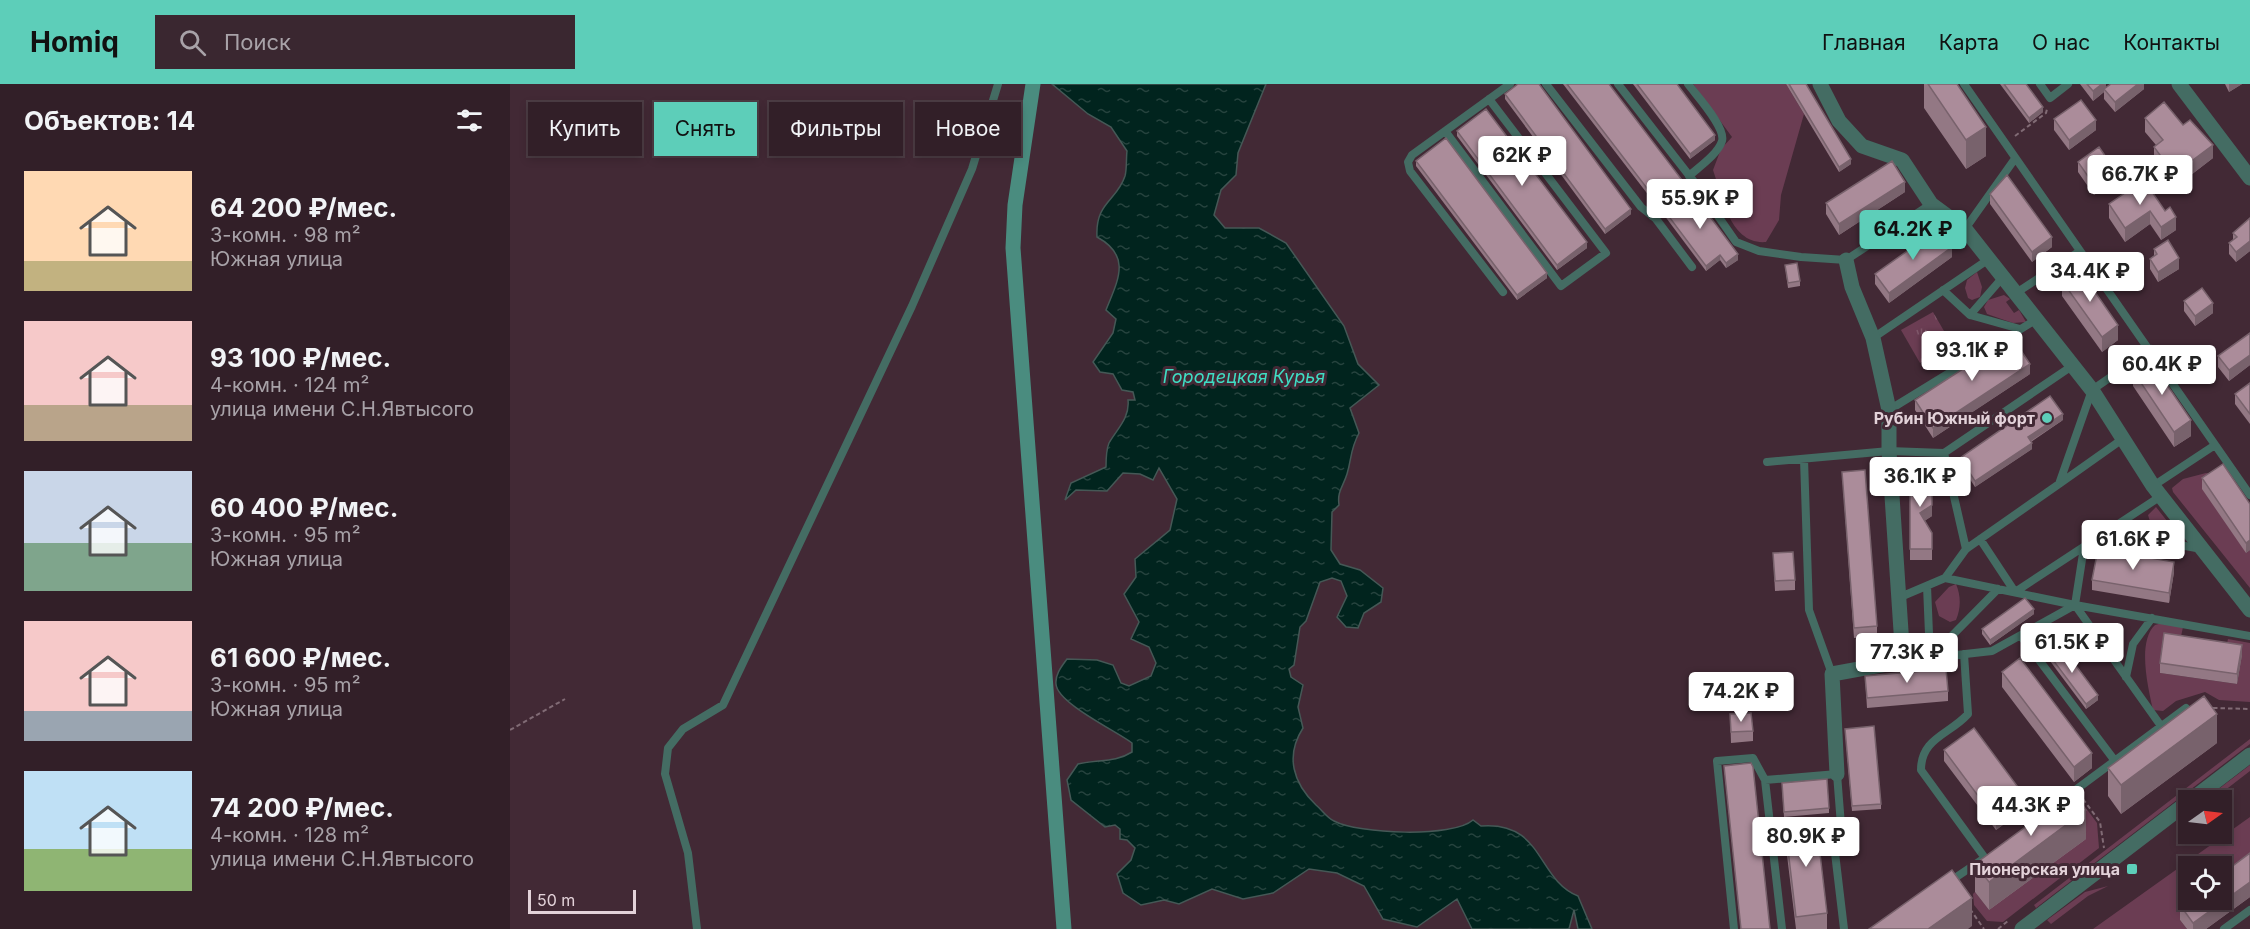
<!DOCTYPE html>
<html lang="ru">
<head>
<meta charset="utf-8">
<style>
	body { margin:0; font-family:Inter,sans-serif; background:#3a2730; color:#f1f3f6; height:100vh; display:flex; flex-direction:column; font-size:22px; white-space:nowrap }
	* { box-sizing:border-box; margin:0 }
	p { font-size:20px; color:#a8a2a8 }
	.icon { flex:none; width:33px; height:33px; fill:none; stroke:currentColor; stroke-width:2; stroke-linecap:round; stroke-linejoin:round }
	.map { position:relative; flex:1; overflow:hidden }
	.side { display:flex; flex-direction:column; background:#321f28; width:510px }
	.side>* { flex:none }
	.top-card { position:absolute; left:18px; top:18px; width:570px; height:54px; display:flex; gap:12px }
	.needle { width:39px; rotate:76deg }
	.buttons { position:absolute; left:1668px; top:706px; display:grid; gap:12px }
	.buttons a { display:grid; place-items:center; width:54px; height:54px; border-radius:0px; background:#321f28; box-shadow:0 3px 9px #0003,0 0 0 2px #4d3d45; font-size:30px }
	.scale { position:absolute; left:18px; bottom:15px; width:108px; box-sizing:border-box; padding-left:6px; border:3px solid #e3d2d9; border-top:0; font-size:16px; line-height:21px; white-space:nowrap; color:#e3d2d9; -webkit-text-stroke:4px #422935; paint-order:stroke }
	.price { position:absolute; translate:-50% -51px; padding:0 14px; border-radius:6px; background:#fff; color:#222; font-size:20px; line-height:39px; filter:drop-shadow(0 2px 3px #0008) }
	.price::after { content:''; position:absolute; left:50%; top:36px; width:18px; height:14px; margin-left:-9px; background:inherit; clip-path:polygon(0 0,100% 0,50% 100%) }
	.price.current { background:#5dceb9; color:#111 }
	ul { padding:0; list-style:none }
	li { display:flex; align-items:center; gap:18px; height:150px; padding:0 24px }
	li span { display:grid; place-items:center; flex:none; width:168px; height:120px; border-radius:0px; color:#555 }
	li>.icon { margin-inline-start:auto }
	span .icon { width:72px; height:72px; fill:#fffc; stroke-width:1 }
	li b { font-size:26px }
	h2 { display:flex; justify-content:space-between; align-items:center; height:72px; padding:0 24px; font-size:26px }
	.tag { padding:0 21px; border-radius:0px; background:#321f28; box-shadow:0 3px 9px #0003,0 0 0 2px #4d3d45; font-size:21px; line-height:54px }
	.tag.current { background:#5dceb9; color:#111 }
	header { display:flex; align-items:center; gap:36px; box-sizing:border-box; height:84px; padding:0 30px; background:#5dceb9; color:#111 }
	header strong { font-size:28px }
	nav { display:flex; gap:33px; margin-inline-start:auto; font-size:21px }
	.search { width:420px; height:54px; background:#3a2730; display:flex; align-items:center; gap:15px; box-sizing:border-box; padding:0 21px; border-radius:0px; color:#a8a2a8; font-size:22px }
	main { display:flex; flex:1; min-height:0 }
	.map>svg:first-child { display:block }
</style>
</head>
<body>
<header>
<strong>Homiq</strong>
<div class="search"><svg class="icon" aria-label="search" viewBox="0 0 24 24"><circle cx="10" cy="10" r="6"/><path d="M15 15l6 6"/></svg>Поиск</div>
<nav><a>Главная</a><a>Карта</a><a>О нас</a><a>Контакты</a></nav>
</header>
<main>
<section class="side">
<h2>Объектов: 14<svg class="icon" aria-label="filters" viewBox="0 0 24 24"><path d="M4 7h16M4 17h16"/><circle cx="9" cy="7" r="2"/><circle cx="15" cy="17" r="2"/></svg></h2>
<ul>
<li><span style="background:linear-gradient(#ffd9b3 75%,#c2b280 0)"><svg class="icon" aria-label="home" viewBox="0 0 24 24"><path d="M3 11l9-7 9 7M6 9v11h12V9"/></svg></span><div><b>64 200 ₽/мес.</b><p>3-комн. · 98 m²</p><p>Южная улица</p></div></li>
<li><span style="background:linear-gradient(#f6c9c9 70%,#b9a48a 0)"><svg class="icon" aria-label="home" viewBox="0 0 24 24"><path d="M3 11l9-7 9 7M6 9v11h12V9"/></svg></span><div><b>93 100 ₽/мес.</b><p>4-комн. · 124 m²</p><p>улица имени С.Н.Явтысого</p></div></li>
<li><span style="background:linear-gradient(#c9d6e8 60%,#7fa58c 0)"><svg class="icon" aria-label="home" viewBox="0 0 24 24"><path d="M3 11l9-7 9 7M6 9v11h12V9"/></svg></span><div><b>60 400 ₽/мес.</b><p>3-комн. · 95 m²</p><p>Южная улица</p></div></li>
<li><span style="background:linear-gradient(#f6c9c9 75%,#9aa5b1 0)"><svg class="icon" aria-label="home" viewBox="0 0 24 24"><path d="M3 11l9-7 9 7M6 9v11h12V9"/></svg></span><div><b>61 600 ₽/мес.</b><p>3-комн. · 95 m²</p><p>Южная улица</p></div></li>
<li><span style="background:linear-gradient(#bfe0f5 65%,#8fb573 0)"><svg class="icon" aria-label="home" viewBox="0 0 24 24"><path d="M3 11l9-7 9 7M6 9v11h12V9"/></svg></span><div><b>74 200 ₽/мес.</b><p>4-комн. · 128 m²</p><p>улица имени С.Н.Явтысого</p></div></li>
</ul>
</section>
<div class="map">
<svg width="1740" height="845" viewBox="0 0 1740 845">
	<defs>
		<pattern id="park-tufts" width="24" height="20" patternUnits="userSpaceOnUse" patternTransform="scale(1.5)"><rect width="24" height="20" fill="#6b3d53"/><path d="M3 7l-1-3M5 7V3M7 7l1-3M15 17l-1-3M17 17v-4M19 17l1-3" fill="none" stroke="#80586b"/></pattern>
		<pattern id="water-ripples" width="26" height="14" patternUnits="userSpaceOnUse" patternTransform="scale(1.5)"><rect width="26" height="14" fill="#01241e"/><path d="M2 4q2-2 4 0t4 0M15 11q2-2 4 0t4 0" fill="none" stroke="#26433e"/></pattern>
	</defs>
	<rect width="100%" height="100%" fill="#422935"/>
	<path fill="#6b3d53" d="M1183 0H1276L1294 30 1271 111 1269 136 1256 158C1220 161 1212 112 1203 86L1211 65 1222 53Z
		M1467 188 1472 203 1470 213 1462 216 1458 214 1455 204 1457 196Z
		M1494 211 1500 215 1496 218 1504 229 1509 226 1516 238 1503 239 1477 230 1474 223 1478 216Z
		M1696 389 1713 391 1736 469 1740 466V504L1663 408 1662 404 1673 395Z
		M1646 423 1661 442 1657 449 1642 444 1638 431Z
		M1446 500C1451 512 1451 524 1446 536L1440 538 1429 532 1425 518 1439 503Z
		M1652 539 1673 543 1669 562 1650 589 1727 600 1732 571 1715 568 1718 555 1740 559V618L1709 616 1695 608 1666 617 1653 627 1643 626C1638 603 1627 558 1645 541Z
		M1740 655V660L1535 817 1526 824 1524 821Z
		M1740 681V687L1701 717H1693Z
		M1570 716 1587 739 1589 764 1493 838 1477 837 1464 821 1463 810 1465 808 1479 826 1558 726Z
		M1740 733V785L1712 806V783H1678V816H1697L1670 836 1677 845H1583Z
		M1598 802 1578 812 1541 840 1537 836 1575 808Z"/>
	<path fill="url(#park-tufts)" d="M1423 228 1442 261 1410 279 1391 246Z"/>
	<path fill="url(#water-ripples)" stroke="#455856" stroke-width="1.5" d="M542 0H756L728 69 726 91 711 106 704 131 715 144H749L776 159 834 242 848 280 869 301 840 324 849 349C840 366 842 373 837 390 833 403 827 407 829 421L822 428 821 466 830 480 850 486 873 504 871 518 854 529 848 544 836 543 827 533 837 512 831 497 822 494 810 498 796 537 790 543 784 581 779 585 781 593 793 601 788 623 793 644C775 672 783 699 806 721 812 726 817 734 824 737 848 750 943 754 963 736L971 742C1034 737 1026 795 1068 812L1082 845H1068L1064 826 1059 845H962L947 815 907 843 873 835 854 802 827 789 799 785 763 809 733 815 702 805 669 820 654 816 631 821 613 809 607 790 621 776 625 764 617 756 610 755V745L605 741 595 743 561 716 557 696 568 680C587 675 605 679 622 668V659C606 647 547 619 546 600 545 590 552 582 557 575L587 576 603 581 611 599 619 602 641 592 646 579 639 563 621 555 629 538 614 510 626 493 625 475 660 446 667 415 649 384 643 396 630 390 613 389 597 407 566 406 555 416 561 399 596 383C596 376 596 366 599 359 607 345 620 334 618 316H625L623 308 612 306 603 290 590 288 583 278 603 249 606 235 596 226C608 196 622 172 587 153 585 118 607 117 615 92 617 85 616 75 617 67L601 43 578 30Z"/>
	<g fill="none" stroke-linecap="round" stroke-linejoin="round">
		<path stroke="#816b75" stroke-width="2" stroke-dasharray="4.5 3" stroke-linecap="butt" d="M1505 52 1536 29 1537 25
			M1703 624 1740 625
			M0 646 55 615
			M1573 715 1590 738 1594 764
			M1460 825 1474 845
			M1488 845 1499 836"/>
		<path stroke="#446c63" stroke-width="8" d="M1036 0 1131 123 1146 135 1182 183
			M1108 0 1185 99 1142 132
			M1178 0C1186 11 1216 43 1212 57 1208 70 1189 83 1179 92
			M1454 0 1740 411
			M1530 0 1540 14 1558 0
			M935 47 1051 202 1096 169 979 15
			M1185 99 1226 158 1249 167 1291 173 1336 176 1421 120
			M1455 145 1504 76
			M1433 206 1460 231 1510 245
			M993 208 900 87 898 78 902 71 1000 0
			M1506 209 1570 167
			M1460 231 1493 193
			M1363 254 1479 175
			M1379 326 1527 235
			M1434 369 1456 465
			M1294 375 1299 526 1322 590
			M1257 378 1379 367 1434 369 1562 282
			M1549 400 1614 354
			M1643 402 1705 361
			M1596 448 1692 465
			M1470 455 1505 508 1651 412
			M1435 494 1565 521
			M1417 502 1420 574
			M1388 514 1435 494 1456 465 1549 400 1582 306 1641 265
			M1565 521 1574 463
			M1511 552 1605 677
			M1454 570 1458 630C1439 651 1411 654 1411 686L1475 774
			M1420 574 1488 505
			M1393 577 1482 567 1565 521
			M1616 593 1623 560 1642 534
			M1651 642 1565 521 1740 552
			M1255 696 1272 845
			M1556 713 1676 624
			M1260 743 1331 737
			M1439 798 1473 775
			M187 845 178 769 155 690 158 664 173 645 213 621 402 222 462 85 488 0
			M1224 845 1207 677 1243 674 1255 696 1327 690 1332 754 1325 769 1334 845
			M1714 845 1740 826"/>
		<path stroke="#446c63" stroke-width="15" d="M1310 0 1329 37 1352 62 1392 76 1421 120 1455 145 1582 306 1643 402 1740 526
			M1669 0 1740 94
			M1327 690 1322 590 1393 577 1379 367V326L1363 254 1342 203 1336 176"/>
		<path stroke="#446c63" stroke-width="15" d="M1680 717 1740 671
			M1512 845 1678 718"/>
		<path stroke="#4a8c7f" stroke-width="15" d="M523 0 505 121 503 164 554 845"/>
	</g>
	<path fill="#937884" d="M1053 0H1099L1172 101 1146 121Z
		M1123 0H1168L1167 1 1205 56 1180 75Z
		M1276 0H1296L1341 80 1329 88Z
		M1414 0H1447L1476 72 1456 85 1414 24Z
		M1490 0H1516L1533 28 1519 39Z
		M1570 0H1596V4L1634 0V5L1605 28 1594 15V8L1583 17Z
		M1715 0H1732L1719 8Z
		M995 10 1121 130 1095 150 995 15Z
		M1635 34 1673 41 1703 74 1664 104 1644 77V63L1646 61 1635 48Z
		M1544 35 1586 46 1559 66 1544 46Z
		M947 47 1077 164 1047 186 947 52Z
		M906 77 1037 194 1007 216 906 82Z
		M1568 78 1605 96 1584 111 1568 88Z
		M1634 96 1666 146 1651 156 1640 140 1615 158 1599 134V120Z
		M1395 108 1329 151 1316 130V119Z
		M1480 110 1542 163 1522 178 1480 120Z
		M1154 126 1228 176 1216 184 1210 176 1196 187 1154 131Z
		M1740 134V167L1726 178 1719 170V159L1723 156V149Z
		M1644 165 1669 185 1648 198 1640 185V175L1644 172Z
		M1442 173 1379 219 1365 200V190Z
		M1275 181 1290 197V202L1278 204Z
		M1552 197 1608 256 1592 268 1552 212Z
		M1674 217 1703 229 1685 242 1674 227Z
		M1740 249V281L1719 297 1708 283V272Z
		M1623 287 1681 352 1664 363 1623 302Z
		M1520 290 1423 354 1405 326V316Z
		M1740 299V340L1725 320V310Z
		M1553 336 1521 358 1522 365 1465 403 1450 380V374Z
		M1400 384H1422V432L1414 437 1422 449V476H1400Z
		M1332 388 1367 542V553L1344 554Z
		M1692 394 1740 420V466L1736 469 1692 405Z
		M1263 469 1285 496V506L1265 507Z
		M1664 488 1659 519 1582 506V496Z
		M1524 530 1480 561 1472 550V545Z
		M1537 568 1588 616 1576 625 1537 573Z
		M1732 571 1727 600 1650 589V579Z
		M1492 588 1582 684 1564 698 1492 603Z
		M1355 592 1438 607V617L1357 624Z
		M1220 630 1243 647V657L1221 659Z
		M1335 645 1371 720V725L1342 727Z
		M1707 659 1611 730 1598 712V684Z
		M1434 666 1516 724 1486 746 1434 677Z
		M1214 682 1260 845H1231Z
		M1272 704 1319 724V729L1274 733Z
		M1275 740 1317 829V845H1286L1275 755Z
		M1576 755 1479 826 1465 808V780Z
		M1740 769V813L1696 845H1677L1670 836V821Z"/>
	<path fill="#78626c" d="M1592 0H1596V7L1594 5V8L1583 17V7Z
		M1628 0H1634V5L1605 28V18Z
		M1719 0H1732L1719 8Z
		M1533 23V28L1519 39V34Z
		M1586 36V46L1559 66V56Z
		M1476 43V72L1456 85V56Z
		M1205 51V56L1180 75V70Z
		M1703 61V74L1664 104V90Z
		M1341 75V80L1329 88V83Z
		M1605 86V96L1584 111V101Z
		M1172 96V101L1146 121V116Z
		M1395 98V108L1329 151V140Z
		M1121 125V130L1095 150V145Z
		M1640 127V140L1615 158V144Z
		M1666 133V146L1651 156V143Z
		M1542 153V163L1522 178V168Z
		M1740 157V167L1726 178V168Z
		M1077 158V164L1047 186V181Z
		M1442 163V173L1379 219V209Z
		M1228 170V176L1216 184V179Z
		M1210 171V176L1196 187V182Z
		M1669 174V185L1648 198V188Z
		M1037 189V194L1007 216V211Z
		M1703 219V229L1685 242V232Z
		M1608 241V256L1592 268V253Z
		M1740 271V281L1719 297V286Z
		M1520 280V290L1423 354V344Z
		M1553 330V336L1518 359V353Z
		M1681 336V352L1664 363V348Z
		M1522 359V365L1465 403V397Z
		M1422 421V432L1410 440V429Z
		M1740 456V466L1736 469V459Z
		M1664 478V488L1659 519V509Z
		M1524 525V530L1480 561V556Z
		M1732 561V571L1727 600V590Z
		M1588 611V616L1576 625V620Z
		M1707 630V659L1611 730V701Z
		M1582 669V684L1564 698V683Z
		M1516 714V724L1486 746V736Z
		M1576 726V755L1479 826V798Z
		M1740 798V813L1696 845H1683V839Z
		M1462 814V842L1458 845H1418Z"/>
	<path fill="#ab8c9a" stroke="#78626c" stroke-width="1.5" d="M1008 0H1029L1121 125 1095 145 995 10Z
		M1057 0H1099L1172 96 1146 116Z
		M1127 0H1167L1205 51 1180 70Z
		M1279 0H1296L1341 75 1329 83Z
		M1418 0H1447L1476 43 1456 56Z
		M1494 0H1516L1533 23 1519 34Z
		M1577 0H1592L1583 7Z
		M1601 0H1628L1605 18 1594 5Z
		M1571 16 1586 36 1559 56 1544 35Z
		M1654 18 1673 41 1680 36 1703 61 1664 90 1644 63 1653 56 1635 34Z
		M976 25 1077 158 1047 181 947 47Z
		M936 54 1037 189 1007 211 906 77Z
		M1589 63 1605 86 1584 101 1568 78Z
		M1382 77 1395 98 1329 140 1316 119Z
		M1497 91 1542 153 1522 168 1480 110Z
		M1634 96 1655 127 1660 123 1666 133 1651 143 1640 127 1615 144 1599 120Z
		M1180 106 1228 170 1216 179 1210 171 1196 182 1154 126Z
		M1740 134V157L1726 168 1719 159 1727 153 1723 149Z
		M1428 145 1442 163 1379 209 1365 190Z
		M1658 156 1669 174 1648 188 1640 175 1647 170 1644 165Z
		M1287 179 1290 197 1278 199 1275 181Z
		M1569 185 1608 241 1592 253 1552 197Z
		M1692 204 1703 219 1685 232 1674 217Z
		M1740 249V271L1719 286 1708 272Z
		M1502 253 1520 280 1423 344 1405 316Z
		M1640 276 1681 336 1664 348 1623 287Z
		M1740 299V330L1725 310Z
		M1540 312 1553 330 1518 353 1522 359 1465 397 1450 374Z
		M1713 380 1740 420V456L1736 459 1692 394Z
		M1400 384H1422V421L1410 429 1422 449V465H1400Z
		M1355 386 1367 542 1344 544 1332 388Z
		M1588 465 1664 478 1659 509 1582 496Z
		M1283 468 1285 496 1265 497 1263 469Z
		M1515 514 1524 525 1480 556 1472 545Z
		M1654 549 1732 561 1727 590 1650 579Z
		M1549 559 1588 611 1576 620 1537 568Z
		M1510 574 1582 669 1564 683 1492 588Z
		M1436 585 1438 607 1357 614 1355 592Z
		M1694 612 1707 630 1611 701 1598 684Z
		M1241 629 1243 647 1221 648 1220 630Z
		M1364 642 1371 720 1342 722 1335 645Z
		M1464 644 1516 714 1486 736 1434 666Z
		M1241 679 1243 683 1260 845H1231L1214 682Z
		M1317 695 1319 724 1274 728 1272 699Z
		M1563 708 1576 726 1479 798 1465 780Z
		M1306 736 1317 829 1286 833 1275 740Z
		M1740 769V798L1683 839 1670 821 1678 814V816H1712V790Z
		M1442 786 1462 814 1418 845H1359Z"/>
	<g fill="#5dceb9" stroke="#422935" stroke-width="2">
		<circle cx="1537" cy="334" r="6"/>
		<rect x="1616" y="779" width="12" height="12" rx="3"/>
	</g>
	<g text-anchor="middle" stroke-width="6" stroke-linejoin="round" paint-order="stroke">
		<g font-size="16" font-weight="bold" fill="#e3d2d9" stroke="#422935" text-anchor="end">
			<text x="1525" y="340">Рубин Южный форт</text>
			<text x="1610" y="791">Пионерская улица</text>
		</g>
		<g font-size="18" font-style="italic" fill="#3fdec4" stroke="#422935">
			<text x="734" y="299">Городецкая Курья</text>
		</g>
	</g>
</svg>
<div class="buttons">
<a><svg class="needle" viewBox="-14 -14 28 28"><path d="M0-13l5 13h-10z" fill="#e53935"/><path d="M0 13l5-13h-10z" fill="#a8a2a8"/></svg></a>
<a><svg class="icon" aria-label="locate" viewBox="0 0 24 24"><circle cx="12" cy="12" r="6"/><path d="M12 2v4M12 18v4M2 12h4M18 12h4"/></svg></a>
</div>
<div class="scale">50 m</div>
<b class="price" style="left:1012px;top:103px">62K ₽</b>
<b class="price" style="left:1630px;top:122px">66.7K ₽</b>
<b class="price" style="left:1190px;top:146px">55.9K ₽</b>
<b class="price current" style="left:1403px;top:177px">64.2K ₽</b>
<b class="price" style="left:1580px;top:219px">34.4K ₽</b>
<b class="price" style="left:1462px;top:298px">93.1K ₽</b>
<b class="price" style="left:1652px;top:312px">60.4K ₽</b>
<b class="price" style="left:1410px;top:424px">36.1K ₽</b>
<b class="price" style="left:1623px;top:487px">61.6K ₽</b>
<b class="price" style="left:1562px;top:590px">61.5K ₽</b>
<b class="price" style="left:1397px;top:600px">77.3K ₽</b>
<b class="price" style="left:1231px;top:639px">74.2K ₽</b>
<b class="price" style="left:1521px;top:753px">44.3K ₽</b>
<b class="price" style="left:1296px;top:784px">80.9K ₽</b>
<div class="top-card">
<a class="tag">Купить</a>
<a class="tag current">Снять</a>
<a class="tag">Фильтры</a>
<a class="tag">Новое</a>
</div>
</div>
</main>
</body>
</html>
